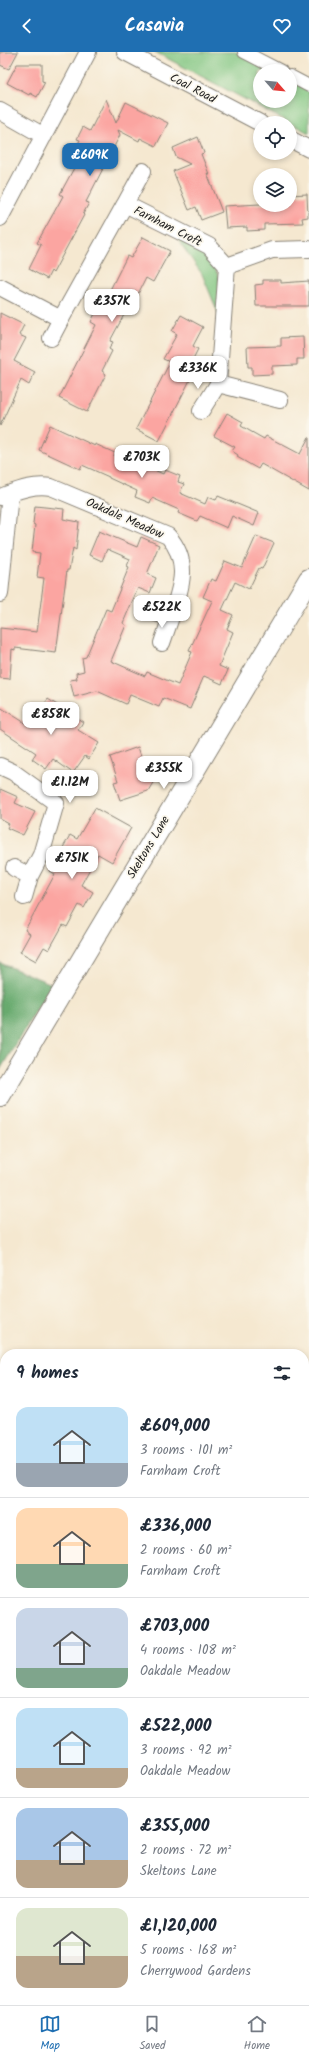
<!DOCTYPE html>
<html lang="en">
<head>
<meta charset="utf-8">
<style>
	body { margin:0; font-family:Kalam,sans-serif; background:#f6f6f7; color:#1f2937; height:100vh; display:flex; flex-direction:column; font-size:15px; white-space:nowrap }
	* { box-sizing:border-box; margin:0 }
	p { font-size:13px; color:#747a83 }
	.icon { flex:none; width:22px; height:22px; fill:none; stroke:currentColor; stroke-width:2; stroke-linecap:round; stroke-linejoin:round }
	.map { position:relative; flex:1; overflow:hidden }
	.panel { position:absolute; left:0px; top:1297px; width:309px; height:656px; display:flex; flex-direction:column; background:#fff; border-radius:16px 16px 0 0; box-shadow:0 2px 6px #0003 }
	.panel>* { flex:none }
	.needle { width:26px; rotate:117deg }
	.fabs { position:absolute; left:253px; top:12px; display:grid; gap:8px }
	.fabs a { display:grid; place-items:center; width:44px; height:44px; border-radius:50%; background:#fff; box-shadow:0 2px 6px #0003; font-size:20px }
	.price { position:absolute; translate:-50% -34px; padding:0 9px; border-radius:8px; background:#fff; color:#222; font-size:13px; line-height:26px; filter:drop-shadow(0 1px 2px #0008) }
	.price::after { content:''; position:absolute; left:50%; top:24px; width:12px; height:9px; margin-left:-6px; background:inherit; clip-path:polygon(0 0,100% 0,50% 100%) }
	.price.on { background:#1f6fb2; color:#fff }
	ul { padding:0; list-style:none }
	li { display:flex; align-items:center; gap:12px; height:100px; padding:0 16px }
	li+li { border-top:1px solid #e0e1e3 }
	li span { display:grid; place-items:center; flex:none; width:112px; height:80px; border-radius:12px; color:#555 }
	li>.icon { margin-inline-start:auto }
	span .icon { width:48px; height:48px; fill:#fffc; stroke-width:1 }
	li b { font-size:17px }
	h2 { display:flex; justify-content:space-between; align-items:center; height:48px; padding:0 16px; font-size:17px }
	header { display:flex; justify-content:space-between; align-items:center; height:52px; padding:0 16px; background:#1f6fb2; color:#fff; font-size:18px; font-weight:800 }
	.tab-bar { display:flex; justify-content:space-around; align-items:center; height:56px; border-top:1px solid #e0e1e3; background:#fff; font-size:11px; color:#747a83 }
	.tab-bar a { display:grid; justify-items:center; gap:2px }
	.tab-bar .on { color:#1f6fb2 }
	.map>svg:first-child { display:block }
</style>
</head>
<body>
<header><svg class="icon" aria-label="back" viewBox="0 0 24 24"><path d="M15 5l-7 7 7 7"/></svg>Casavia<svg class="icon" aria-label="heart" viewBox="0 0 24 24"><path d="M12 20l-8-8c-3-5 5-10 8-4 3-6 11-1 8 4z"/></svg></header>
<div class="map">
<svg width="309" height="1953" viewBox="0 0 309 1953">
	<rect width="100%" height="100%" fill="#fbf7ec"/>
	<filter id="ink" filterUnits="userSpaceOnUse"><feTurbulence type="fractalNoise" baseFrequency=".025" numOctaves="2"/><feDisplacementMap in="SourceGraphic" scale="8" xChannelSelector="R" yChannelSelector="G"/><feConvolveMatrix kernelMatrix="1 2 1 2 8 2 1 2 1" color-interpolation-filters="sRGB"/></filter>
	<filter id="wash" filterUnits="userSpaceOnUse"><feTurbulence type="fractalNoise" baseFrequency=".012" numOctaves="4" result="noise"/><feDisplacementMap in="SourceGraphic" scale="16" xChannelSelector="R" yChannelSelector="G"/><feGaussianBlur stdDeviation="0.9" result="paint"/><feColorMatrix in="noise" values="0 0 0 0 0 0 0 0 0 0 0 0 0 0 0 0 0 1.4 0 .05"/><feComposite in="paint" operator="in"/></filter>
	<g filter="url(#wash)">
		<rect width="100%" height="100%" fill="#f5e8d0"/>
		<path fill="#80c580" stroke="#4e704e" d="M155 0H236L272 19H260V49H290V28L309 38V81Z
			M176 185C194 194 215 205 219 228 221 239 219 252 219 263L202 222Z
			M309 1902 308 1951 304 1953H217L226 1948H304V1905Z"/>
		<path fill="#68aa6e" stroke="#426345" d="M0 911 52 932 0 1018Z"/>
		<g id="blocks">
			<path fill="#fba5a1" d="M0 0H18L9 17 0 13Z
				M17 12H42V29L45 30 37 45 30 41 29 43 7 31Z
				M106 47 116 71 126 50 168 71 156 94 140 86 139 89 118 78 120 83 86 150 89 151 83 162 84 163 53 221 51 219 47 227 29 217 41 193 37 191 63 144 60 142 74 116 67 112 80 88 77 87 83 75 90 79Z
				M198 85 204 101 201 102 209 122 207 121 222 160 201 168 196 155 189 158 173 119 190 112 176 105 173 96Z
				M307 142 308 165 302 166 303 171 264 172V178L247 179V175L226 176 224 154 260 152 290 153V143Z
				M143 185 170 199 153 230 146 226 128 262 125 261 110 289 113 290 109 297 112 299 102 319 106 322 87 360 59 346 96 273 91 270 99 253 102 254 127 204 131 206Z
				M263 228H281V231L309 229V254H256L255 233 263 232Z
				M0 261 24 273 19 283 26 286 14 309 35 320 29 333 21 328 0 374Z
				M181 263 203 275 193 294 198 297 185 323 191 326 159 389 136 377 170 310 163 307 177 282 172 279Z
				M303 285 304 307H297V313L272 314V322L252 323V315H248L247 295 281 294V286Z
				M227 361 243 370 241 374 264 387 266 384 300 402 309 385V439L261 412 258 417 237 405 238 403 232 399 235 395 214 384Z
				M50 373 95 394V392L115 401 114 404 140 415 141 412 163 422 165 418 180 424 178 430 184 432 180 441 205 452 208 445 216 448 218 444 259 461 254 474 232 464 227 476 200 464 197 469 178 461 179 458 152 446 150 451 135 445 137 439 109 426V425L82 413 80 417 39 398Z
				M35 454 64 457 63 467 79 470 76 498 73 496 69 518H67L56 601 15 596V598L12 597 10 627 0 626V576L37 580 44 526 37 525 40 501 32 500 35 473 33 472Z
				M99 479 137 495 141 485 159 493 147 522 156 526 150 541 138 536 123 571 126 573 111 609 145 624 147 620 178 633 192 600 189 599 212 549 203 545 211 527 216 529 225 509 242 516 256 484 274 491 262 517 259 516 249 537 235 530 222 558 233 563 227 577 233 580 219 614 228 618 222 632 204 624 190 657 163 646 159 655 130 643 126 652 97 639 74 645 70 628 77 627 76 621 84 619 82 606 86 605 106 557 111 559 129 515 127 514 130 507 107 497 102 509 89 503Z
				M48 647 83 670 78 678 99 691 89 707 85 704 73 721 53 707 46 717 32 707 36 701 0 677V655L30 674Z
				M138 695 147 722 161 717 148 739 120 748 114 730 118 729 110 705Z
				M0 737 18 745 15 751 35 760 23 783 7 776 9 772 0 767Z
				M95 756 131 776 112 810 98 802 81 833 93 840 84 856 79 853 67 875 63 873 49 898 44 895 36 909 20 900 30 882 25 878 55 822 50 819 70 783 77 787Z"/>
		</g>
	</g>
	<g filter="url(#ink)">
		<use href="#blocks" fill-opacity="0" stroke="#888276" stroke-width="1"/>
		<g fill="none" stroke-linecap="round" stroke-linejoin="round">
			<g stroke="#888276" stroke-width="14">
				<path id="pedestrian" d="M244 0 281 19
					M290 24 309 34"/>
			</g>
			<g stroke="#888276" stroke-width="18">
				<path id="minor" d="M125 0 260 71
					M0 59 44 84
					M290 87 309 97
					M125 152 143 119
					M0 166 88 0
					M227 214 272 198 309 197
					M0 235 61 267 125 152 209 194 227 214 218 332 280 348
					M51 286 61 267
					M201 359 218 332
					M0 445C17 439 32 432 51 435L168 484C191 510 181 536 171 565
					M0 542 10 442
					M156 561 171 565 162 591
					M0 714 13 720 56 751 41 803 30 824
					M14 816 30 824 24 845"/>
			</g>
			<g stroke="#888276" stroke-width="22">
				<path id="tertiary" d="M0 1044 309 527"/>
			</g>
			<use href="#pedestrian" stroke="#fff" stroke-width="12"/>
			<use href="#minor" stroke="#fff" stroke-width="16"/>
			<use href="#tertiary" stroke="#fff" stroke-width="20"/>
		</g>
	</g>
	<g text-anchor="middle" stroke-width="3.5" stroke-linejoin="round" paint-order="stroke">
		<g font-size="12" fill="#1c1c1c" stroke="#fbf7ec">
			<text transform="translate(193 36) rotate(28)" y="4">Coal Road</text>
			<text transform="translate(168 174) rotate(27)" y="4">Farnham Croft</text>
			<text transform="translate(125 466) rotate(24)" y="4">Oakdale Meadow</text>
			<text transform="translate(148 795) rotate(-59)" y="4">Skeltons Lane</text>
		</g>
	</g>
</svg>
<div class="fabs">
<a><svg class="needle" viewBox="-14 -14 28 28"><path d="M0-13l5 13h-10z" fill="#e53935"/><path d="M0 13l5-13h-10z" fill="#747a83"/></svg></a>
<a><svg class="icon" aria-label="locate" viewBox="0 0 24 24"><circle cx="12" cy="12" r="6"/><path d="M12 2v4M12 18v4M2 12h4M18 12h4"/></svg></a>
<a><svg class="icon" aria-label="layers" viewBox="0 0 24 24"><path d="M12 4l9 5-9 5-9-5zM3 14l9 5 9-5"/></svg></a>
</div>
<b class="price on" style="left:90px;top:125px">£609K</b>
<b class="price" style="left:112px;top:271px">£357K</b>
<b class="price" style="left:198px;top:338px">£336K</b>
<b class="price" style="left:142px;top:427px">£703K</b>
<b class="price" style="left:162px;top:577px">£522K</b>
<b class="price" style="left:51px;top:684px">£858K</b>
<b class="price" style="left:164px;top:738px">£355K</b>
<b class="price" style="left:70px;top:752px">£1.12M</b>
<b class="price" style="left:72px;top:828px">£751K</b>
<section class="panel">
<h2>9 homes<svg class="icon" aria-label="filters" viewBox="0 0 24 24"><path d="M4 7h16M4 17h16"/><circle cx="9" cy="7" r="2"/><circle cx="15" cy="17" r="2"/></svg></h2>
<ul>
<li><span style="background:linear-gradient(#bfe0f5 70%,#9aa5b1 0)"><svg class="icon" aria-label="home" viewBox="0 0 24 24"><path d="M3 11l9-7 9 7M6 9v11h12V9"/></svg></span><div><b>£609,000</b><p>3 rooms · 101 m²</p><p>Farnham Croft</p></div></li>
<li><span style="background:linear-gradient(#ffd9b3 70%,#7fa58c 0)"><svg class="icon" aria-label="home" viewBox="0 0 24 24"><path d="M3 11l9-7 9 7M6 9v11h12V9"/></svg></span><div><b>£336,000</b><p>2 rooms · 60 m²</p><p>Farnham Croft</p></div></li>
<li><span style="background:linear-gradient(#c9d6e8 75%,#7fa58c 0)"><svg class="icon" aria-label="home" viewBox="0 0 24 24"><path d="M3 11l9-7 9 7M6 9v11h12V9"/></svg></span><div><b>£703,000</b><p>4 rooms · 108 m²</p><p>Oakdale Meadow</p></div></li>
<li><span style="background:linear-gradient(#bfe0f5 75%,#b9a48a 0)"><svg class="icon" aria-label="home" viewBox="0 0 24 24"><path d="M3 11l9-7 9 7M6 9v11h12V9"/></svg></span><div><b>£522,000</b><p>3 rooms · 92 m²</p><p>Oakdale Meadow</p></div></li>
<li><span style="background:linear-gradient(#a9c7e8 65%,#b9a48a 0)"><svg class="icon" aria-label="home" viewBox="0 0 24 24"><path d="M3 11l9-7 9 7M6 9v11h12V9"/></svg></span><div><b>£355,000</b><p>2 rooms · 72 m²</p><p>Skeltons Lane</p></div></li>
<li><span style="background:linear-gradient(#dfe7d0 60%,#b9a48a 0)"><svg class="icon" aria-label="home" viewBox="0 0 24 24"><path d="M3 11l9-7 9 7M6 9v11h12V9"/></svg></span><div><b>£1,120,000</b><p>5 rooms · 168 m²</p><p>Cherrywood Gardens</p></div></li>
</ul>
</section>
</div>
<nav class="tab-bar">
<a class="on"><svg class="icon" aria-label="map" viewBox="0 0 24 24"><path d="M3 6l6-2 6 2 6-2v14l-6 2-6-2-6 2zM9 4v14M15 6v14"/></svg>Map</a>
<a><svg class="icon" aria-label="saved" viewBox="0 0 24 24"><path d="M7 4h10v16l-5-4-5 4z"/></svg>Saved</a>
<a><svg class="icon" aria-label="home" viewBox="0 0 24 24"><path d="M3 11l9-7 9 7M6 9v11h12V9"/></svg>Home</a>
</nav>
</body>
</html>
